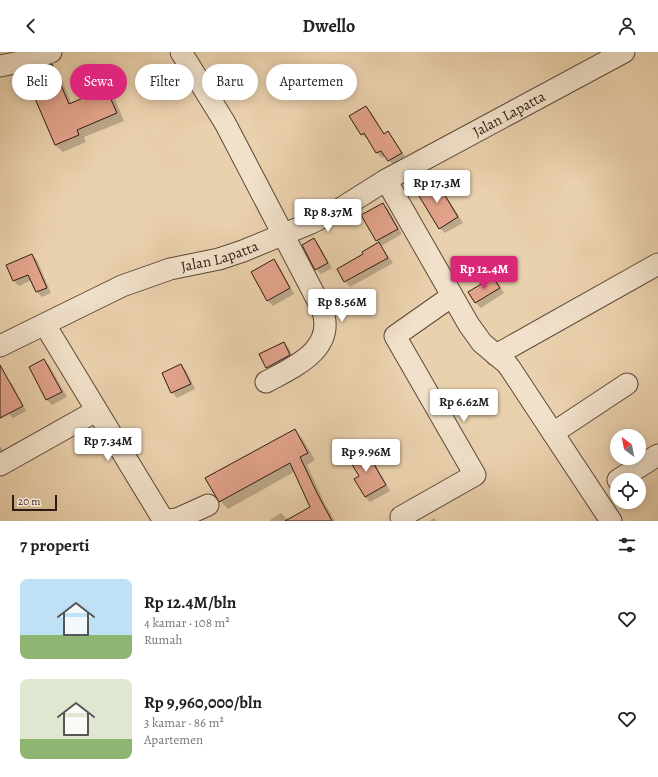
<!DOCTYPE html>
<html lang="id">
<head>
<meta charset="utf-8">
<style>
	body { margin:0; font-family:Alegreya,serif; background:#f2f2f2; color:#222; height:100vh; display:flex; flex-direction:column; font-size:15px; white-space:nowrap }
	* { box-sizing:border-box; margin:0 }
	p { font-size:13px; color:#767676 }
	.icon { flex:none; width:22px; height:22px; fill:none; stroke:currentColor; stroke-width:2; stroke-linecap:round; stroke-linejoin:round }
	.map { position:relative; height:469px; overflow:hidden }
	.panel { display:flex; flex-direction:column; background:#fff; flex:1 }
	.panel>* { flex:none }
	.top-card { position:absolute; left:12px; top:12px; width:400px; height:36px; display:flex; gap:8px }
	.needle { width:26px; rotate:328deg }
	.buttons { position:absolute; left:610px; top:377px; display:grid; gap:8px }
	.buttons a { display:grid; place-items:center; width:36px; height:36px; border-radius:50%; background:#fff; box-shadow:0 2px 10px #0003; font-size:20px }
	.scale { position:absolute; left:12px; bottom:10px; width:45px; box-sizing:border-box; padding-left:4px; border:2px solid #2e1b14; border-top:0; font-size:11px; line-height:14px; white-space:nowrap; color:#2e1b14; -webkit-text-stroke:3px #f1e1ca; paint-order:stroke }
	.price { position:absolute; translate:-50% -34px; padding:0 9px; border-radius:4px; background:#fff; color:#222; font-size:13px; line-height:26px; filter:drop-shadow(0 1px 2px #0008) }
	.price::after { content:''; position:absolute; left:50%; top:24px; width:12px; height:9px; margin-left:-6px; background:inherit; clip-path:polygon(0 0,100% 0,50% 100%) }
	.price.selected { background:#db2777; color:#fff }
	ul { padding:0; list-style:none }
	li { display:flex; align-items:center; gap:12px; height:100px; padding:0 20px }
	li span { display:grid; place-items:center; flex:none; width:112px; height:80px; border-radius:8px; color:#555 }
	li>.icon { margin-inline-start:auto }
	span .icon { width:48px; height:48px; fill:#fffc; stroke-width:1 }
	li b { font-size:17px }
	h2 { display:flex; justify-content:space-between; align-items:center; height:48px; padding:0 20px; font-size:17px }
	.tag { padding:0 14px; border-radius:18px; background:#fff; box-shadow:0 2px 10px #0003; font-size:14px; line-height:36px }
	.tag.selected { background:#db2777; color:#fff }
	header { display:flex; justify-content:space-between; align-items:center; height:52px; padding:0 20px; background:#fff; font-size:18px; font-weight:600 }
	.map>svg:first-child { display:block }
</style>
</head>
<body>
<header><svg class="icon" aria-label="back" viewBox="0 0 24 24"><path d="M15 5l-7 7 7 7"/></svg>Dwello<svg class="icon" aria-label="person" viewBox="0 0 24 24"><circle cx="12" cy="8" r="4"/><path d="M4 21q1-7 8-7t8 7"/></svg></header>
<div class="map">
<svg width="658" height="469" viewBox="0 0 658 469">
	<rect width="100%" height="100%" fill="#ead1ad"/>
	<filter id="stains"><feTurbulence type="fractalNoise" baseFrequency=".005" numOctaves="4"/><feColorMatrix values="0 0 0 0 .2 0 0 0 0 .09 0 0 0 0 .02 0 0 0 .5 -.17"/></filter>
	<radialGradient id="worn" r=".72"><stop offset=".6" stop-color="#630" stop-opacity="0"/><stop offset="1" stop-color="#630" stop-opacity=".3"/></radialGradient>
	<path fill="#0003" d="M52 14 59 21 72 52 106 38 114 45 124 69 84 85 86 90 63 100 55 93Z
		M366 55 371 60 385 83 388 81 393 86 406 106 394 114 385 104 382 106 377 101 368 86 367 87 361 82Z
		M435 129 440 134 463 171 445 181 440 176 417 140Z
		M382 152 388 157 402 182 381 194 393 211 350 235 345 229 365 202 379 191 377 189Z
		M314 187 319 193 332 216 321 222 316 217Z
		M32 203 37 208 51 241 42 245 37 240 32 228 19 234 14 229 7 214Z
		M274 208 279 214 294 242 273 254 267 248Z
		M493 226 498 231 504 241 481 256 476 251 469 241Z
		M284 291 289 296 294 308 272 321 267 316 261 302Z
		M44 308 49 313 67 345 52 353 47 348 30 316Z
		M181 313 186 318 195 337 177 346 172 340Z
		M7 328 12 332 26 359 13 366 9 362 0 367V331Z
		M295 378 302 386 315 408 307 413 324 450 335 469H270V468L281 461 288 468 311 455 294 420 228 457 220 449Z
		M0 394 7 403 0 407Z
		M365 398 370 403 390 439 370 450 365 445Z
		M434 466 437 469H430Z"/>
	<path fill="#e2a38b" stroke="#2e1b14" d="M52 12 69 52 106 36 117 61 77 78 79 83 55 93 24 21Z
		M366 54 384 82 388 79 402 101 388 109 381 99 376 101 364 81 361 83 349 64Z
		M435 127 458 165 439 177 416 139Z
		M383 151 398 177 376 189 361 163Z
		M314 186 328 211 315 218 302 193Z
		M379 190 388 206 344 230 337 217 363 202 362 200Z
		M32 202 47 236 36 240 28 223 13 229 6 213Z
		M274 207 290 236 267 249 251 220Z
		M493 225 500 236 475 251 468 240Z
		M284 290 290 303 266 316 259 302Z
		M44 307 62 340 46 348 29 315Z
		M181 312 191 332 171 341 162 321Z
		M0 313 23 354 0 366Z
		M295 377 308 401 300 405 317 441 332 469H285L310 455 290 411 219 450 205 426Z
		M365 397 386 433 365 445 354 427 359 424 348 406Z"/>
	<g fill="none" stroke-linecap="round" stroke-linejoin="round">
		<g stroke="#5d483a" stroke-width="23">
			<g id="minor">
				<path d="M181 0 225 71 322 257C337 297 294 315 266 330"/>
				<path d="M0 14 25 9 51 0"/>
				<path d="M386 128 469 273 482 291 506 311 510 316 611 469"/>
				<path d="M45 273 161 464 166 468 177 467 208 453"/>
				<path id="s1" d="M0 294 122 234 170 217 219 207 243 199 311 171 340 157 386 128 624 0"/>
				<path d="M496 303 658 212"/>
				<path d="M553 381 627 332"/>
				<path d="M0 413 96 359"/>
				<path d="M618 428 658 403"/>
				<path d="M404 469 401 465 475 423 395 284 452 244"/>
			</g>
		</g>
		<use href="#minor" stroke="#f1e1ca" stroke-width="21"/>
	</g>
	<g text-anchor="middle" stroke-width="3" stroke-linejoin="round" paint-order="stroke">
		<g font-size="15" fill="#2e1b14" stroke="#f1e1ca">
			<text dy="5" stroke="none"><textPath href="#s1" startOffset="562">Jalan Lapatta</textPath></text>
			<text dy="5" stroke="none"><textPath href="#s1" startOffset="238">Jalan Lapatta</textPath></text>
		</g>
	</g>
	<rect width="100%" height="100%" filter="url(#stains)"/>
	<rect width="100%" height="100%" fill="url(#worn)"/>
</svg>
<div class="buttons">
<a><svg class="needle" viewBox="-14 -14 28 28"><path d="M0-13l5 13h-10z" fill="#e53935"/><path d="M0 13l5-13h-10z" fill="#767676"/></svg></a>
<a><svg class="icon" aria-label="locate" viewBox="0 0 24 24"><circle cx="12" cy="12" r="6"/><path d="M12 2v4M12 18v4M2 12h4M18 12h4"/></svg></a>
</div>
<div class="scale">20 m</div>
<b class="price" style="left:437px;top:152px">Rp 17.3M</b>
<b class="price" style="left:328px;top:181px">Rp 8.37M</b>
<b class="price selected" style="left:484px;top:238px">Rp 12.4M</b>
<b class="price" style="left:342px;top:271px">Rp 8.56M</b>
<b class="price" style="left:464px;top:371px">Rp 6.62M</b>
<b class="price" style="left:108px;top:410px">Rp 7.34M</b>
<b class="price" style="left:366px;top:421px">Rp 9.96M</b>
<div class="top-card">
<a class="tag">Beli</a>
<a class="tag selected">Sewa</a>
<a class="tag">Filter</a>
<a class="tag">Baru</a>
<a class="tag">Apartemen</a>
</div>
</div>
<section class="panel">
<h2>7 properti<svg class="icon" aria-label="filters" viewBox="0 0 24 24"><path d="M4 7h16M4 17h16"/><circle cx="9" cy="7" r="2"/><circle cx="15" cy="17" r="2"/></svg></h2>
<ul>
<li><span style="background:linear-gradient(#bfe0f5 70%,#8fb573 0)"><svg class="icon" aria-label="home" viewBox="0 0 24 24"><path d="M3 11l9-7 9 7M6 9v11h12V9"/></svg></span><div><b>Rp 12.4M/bln</b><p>4 kamar · 108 m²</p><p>Rumah</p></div><svg class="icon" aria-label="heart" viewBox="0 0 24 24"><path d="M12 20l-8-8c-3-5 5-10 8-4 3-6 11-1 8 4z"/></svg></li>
<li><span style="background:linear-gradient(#dfe7d0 75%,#8fb573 0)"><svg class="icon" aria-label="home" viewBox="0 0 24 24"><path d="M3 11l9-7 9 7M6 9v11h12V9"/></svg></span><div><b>Rp 9,960,000/bln</b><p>3 kamar · 86 m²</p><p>Apartemen</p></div><svg class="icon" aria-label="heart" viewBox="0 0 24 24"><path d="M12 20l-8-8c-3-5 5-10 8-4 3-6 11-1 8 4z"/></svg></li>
</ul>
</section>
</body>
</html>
